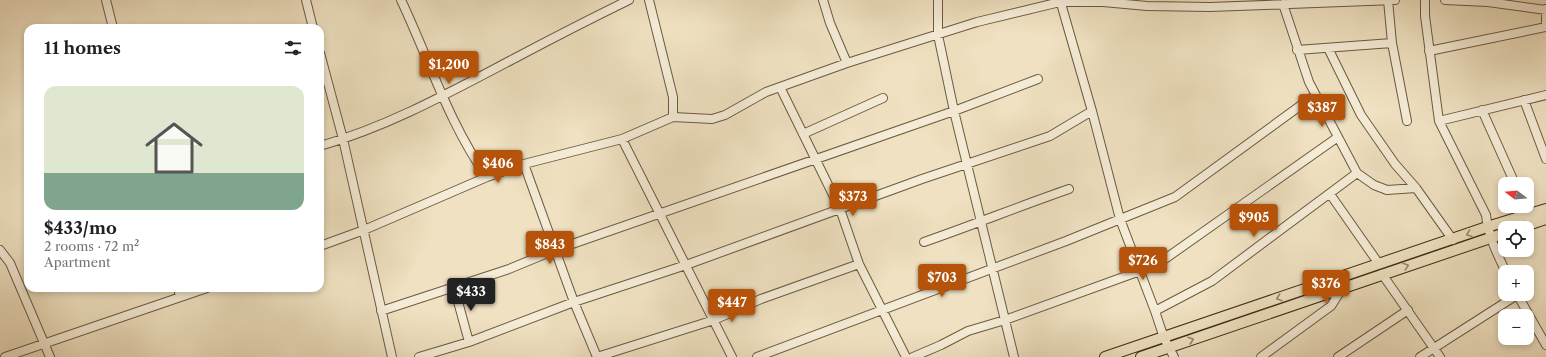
<!DOCTYPE html>
<html lang="en">
<head>
<meta charset="utf-8">
<style>
	body { margin:0; font-family:"Libre Caslon Text",serif; background:#f6f6f6; color:#202124; height:100vh; display:flex; flex-direction:column; font-size:15px; white-space:nowrap }
	* { box-sizing:border-box; margin:0 }
	p { font-size:13px; color:#757577 }
	.icon { flex:none; width:22px; height:22px; fill:none; stroke:currentColor; stroke-width:2; stroke-linecap:round; stroke-linejoin:round }
	.map { position:relative; flex:1; overflow:hidden }
	.details { position:absolute; left:24px; top:24px; width:300px; height:268px; display:flex; flex-direction:column; background:#fff; border-radius:12px; box-shadow:0 2px 6px #0003 }
	.details>* { flex:none }
	.needle { width:26px; rotate:286deg }
	.tools { position:absolute; left:1498px; top:177px; display:grid; gap:8px }
	.tools a { display:grid; place-items:center; width:36px; height:36px; border-radius:8px; background:#fff; box-shadow:0 2px 6px #0003; font-size:20px }
	.price { position:absolute; translate:-50% -34px; padding:0 9px; border-radius:4px; background:#b45309; color:#fff; font-size:13px; line-height:26px; filter:drop-shadow(0 1px 2px #0008) }
	.price::after { content:''; position:absolute; left:50%; top:24px; width:12px; height:9px; margin-left:-6px; background:inherit; clip-path:polygon(0 0,100% 0,50% 100%) }
	.price.current { background:#222; color:#fff }
	ul { padding:0; list-style:none }
	li { display:grid; align-content:center; gap:8px; height:212px; padding:0 20px }
	li+li { border-top:1px solid #e0e0e0 }
	li span { display:grid; place-items:center; height:124px; border-radius:12px; color:#555 }
	li>.icon { margin-inline-start:auto }
	span .icon { width:72px; height:72px; fill:#fffc; stroke-width:1 }
	li b { font-size:17px }
	h2 { display:flex; justify-content:space-between; align-items:center; height:48px; padding:0 20px; font-size:17px }
	.map>svg:first-child { display:block }
</style>
</head>
<body>
<div class="map">
<svg width="1546" height="357" viewBox="0 0 1546 357">
	<rect width="100%" height="100%" fill="#efe1c1"/>
	<filter id="stains"><feTurbulence type="fractalNoise" baseFrequency=".005" numOctaves="4"/><feColorMatrix values="0 0 0 0 .2 0 0 0 0 .09 0 0 0 0 .02 0 0 0 .5 -.17"/></filter>
	<radialGradient id="worn" r=".72"><stop offset=".6" stop-color="#630" stop-opacity="0"/><stop offset="1" stop-color="#630" stop-opacity=".3"/></radialGradient>
	<g fill="none" stroke-linecap="round" stroke-linejoin="round">
		<g stroke="#6c5a3f" stroke-width="10">
			<path id="minor" d="M106 0 113 28
				M306 0 313 28
				M401 0C429 59 449 124 487 177
				M649 0 673 97V117
				M823 0 830 23 847 63
				M938 0V35L954 111 1014 357
				M1060 0 1092 111 1120 219 1155 311 1164 338 1174 357
				M1388 0 1392 43 1407 121
				M1425 0V16L1439 121 1486 215C1488 235 1497 254 1506 272
				M1445 0 1488 2 1546 10
				M1283 4 1309 82 1357 173 1374 185 1387 190 1416 188
				M1546 9V25
				M1328 48 1361 115 1395 164 1416 188 1453 240
				M1297 50 1392 43
				M1429 51 1546 27
				M320 53 343 139 392 357
				M780 87 840 209 859 264 906 357
				M1524 100 1546 159
				M1482 110 1515 184
				M1439 121 1546 95
				M803 134 883 98
				M622 139 732 357
				M320 146C390 126 454 90 519 56 555 37 592 18 629 0
				M524 164 574 302 597 357
				M1330 194 1379 264
				M1525 206 1529 215
				M924 242C973 225 1020 206 1069 189
				M320 246 364 230 487 177 524 164 622 139 673 117 712 119 725 115 766 92 847 63 977 22 1060 2H1103L1147 6 1210 7 1395 0
				M0 250 10 263 50 357
				M1382 274 1440 357
				M454 287 469 342
				M178 288 180 297
				M1517 294 1546 345
				M381 311 509 269 555 250 954 111 1038 79
				M1155 311 1212 281 1357 173
				M5 357 207 288
				M419 357 469 342 574 302 686 265 922 179 1050 136 1092 111
				M597 357 714 320 761 299 859 264
				M757 357 1066 241 1175 197 1315 95
				M913 357 941 345 968 331 1005 320 1140 271 1162 261 1338 137
				M1261 357 1331 306 1343 287
				M1338 357 1408 310
				M1420 357 1517 295"/>
		</g>
		<g stroke="#412d14" stroke-width="12">
			<path id="major" d="M1519 228 1546 219
				M1105 357 1487 227 1546 209
				M1141 357 1505 233"/>
		</g>
		<use href="#minor" stroke="#f5ecd7" stroke-width="8"/>
		<use href="#major" stroke="#efe1c1" stroke-width="10"/>
	</g>
	<defs><path id="oneway-chevron" d="M-2-3.5L2.5 0L-2 3.5" fill="none" stroke-width="1.6" stroke-linecap="round" stroke-linejoin="round"/></defs>
	<g stroke="#98876a">
		<use href="#oneway-chevron" transform="translate(1469 234) rotate(160)"/>
		<use href="#oneway-chevron" transform="translate(1406 266) rotate(-19)"/>
		<use href="#oneway-chevron" transform="translate(1279 298) rotate(161)"/>
		<use href="#oneway-chevron" transform="translate(1191 340) rotate(-19)"/>
	</g>
	<rect width="100%" height="100%" filter="url(#stains)"/>
	<rect width="100%" height="100%" fill="url(#worn)"/>
</svg>
<div class="tools">
<a><svg class="needle" viewBox="-14 -14 28 28"><path d="M0-13l5 13h-10z" fill="#e53935"/><path d="M0 13l5-13h-10z" fill="#757577"/></svg></a>
<a><svg class="icon" aria-label="locate" viewBox="0 0 24 24"><circle cx="12" cy="12" r="6"/><path d="M12 2v4M12 18v4M2 12h4M18 12h4"/></svg></a>
<a>+</a>
<a>−</a>
</div>
<b class="price" style="left:449px;top:85px">$1,200</b>
<b class="price" style="left:1322px;top:128px">$387</b>
<b class="price" style="left:498px;top:184px">$406</b>
<b class="price" style="left:853px;top:217px">$373</b>
<b class="price" style="left:1254px;top:238px">$905</b>
<b class="price" style="left:550px;top:265px">$843</b>
<b class="price" style="left:1143px;top:281px">$726</b>
<b class="price" style="left:942px;top:298px">$703</b>
<b class="price" style="left:1326px;top:304px">$376</b>
<b class="price current" style="left:471px;top:312px">$433</b>
<b class="price" style="left:732px;top:323px">$447</b>
<section class="details">
<h2>11 homes<svg class="icon" aria-label="filters" viewBox="0 0 24 24"><path d="M4 7h16M4 17h16"/><circle cx="9" cy="7" r="2"/><circle cx="15" cy="17" r="2"/></svg></h2>
<ul>
<li><span style="background:linear-gradient(#dfe7d0 70%,#7fa58c 0)"><svg class="icon" aria-label="home" viewBox="0 0 24 24"><path d="M3 11l9-7 9 7M6 9v11h12V9"/></svg></span><div><b>$433/mo</b><p>2 rooms · 72 m²</p><p>Apartment</p></div></li>
</ul>
</section>
</div>
</body>
</html>
